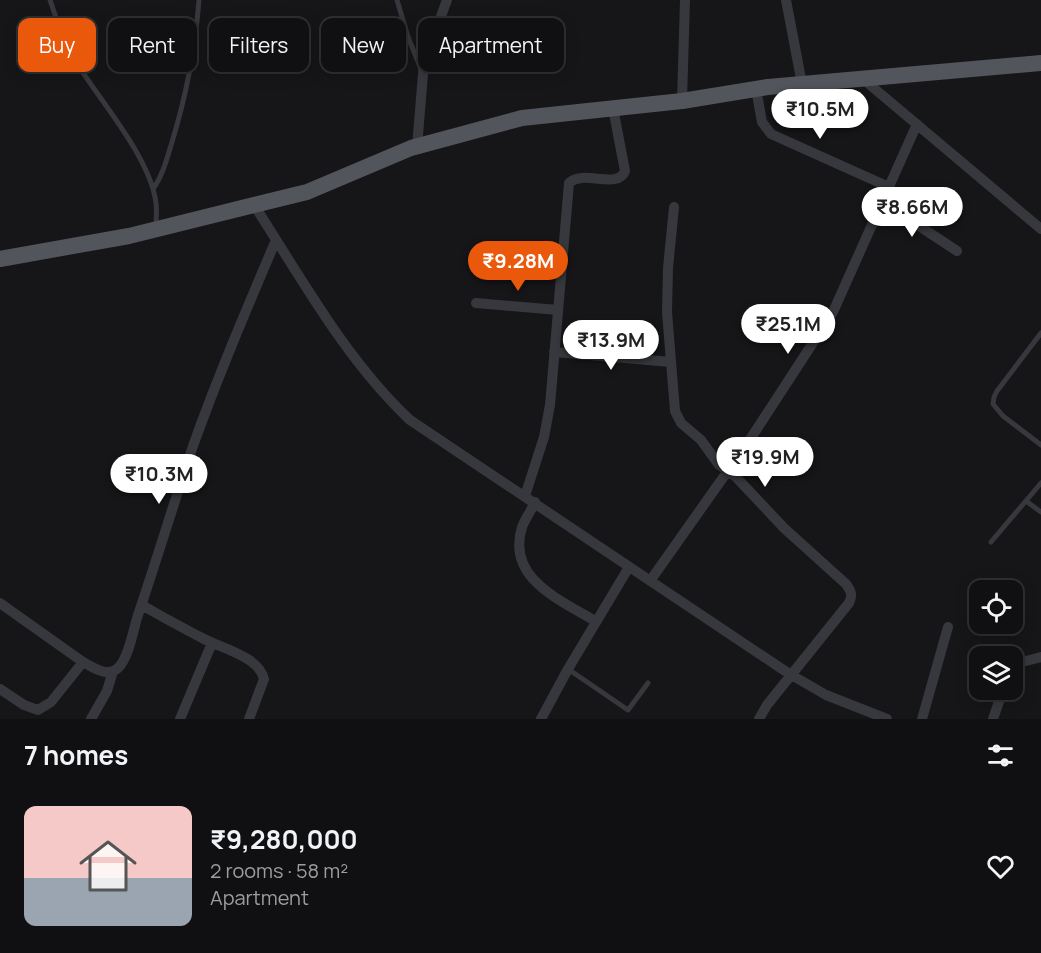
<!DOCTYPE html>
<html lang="en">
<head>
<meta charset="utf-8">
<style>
	body { margin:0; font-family:Manrope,sans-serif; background:#19191b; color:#f1f3f6; height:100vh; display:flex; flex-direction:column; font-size:22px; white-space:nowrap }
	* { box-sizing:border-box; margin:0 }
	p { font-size:20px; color:#9c9d9f }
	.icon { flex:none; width:33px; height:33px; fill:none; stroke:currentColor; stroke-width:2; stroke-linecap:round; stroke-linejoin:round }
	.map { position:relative; height:719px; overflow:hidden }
	.details { display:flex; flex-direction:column; background:#101012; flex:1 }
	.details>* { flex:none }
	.guide { position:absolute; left:18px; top:18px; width:600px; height:54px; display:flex; gap:12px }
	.tools { position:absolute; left:969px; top:580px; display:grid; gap:12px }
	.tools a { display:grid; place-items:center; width:54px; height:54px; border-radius:12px; background:#101012; box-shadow:0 3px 15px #0003,0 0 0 2px #303032; font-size:30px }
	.price { position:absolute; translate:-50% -51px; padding:0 14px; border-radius:21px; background:#fff; color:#222; font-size:20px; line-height:39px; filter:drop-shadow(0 2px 3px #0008) }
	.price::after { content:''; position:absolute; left:50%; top:36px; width:18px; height:14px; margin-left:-9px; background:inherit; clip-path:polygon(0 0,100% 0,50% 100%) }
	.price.current { background:#ea580c; color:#fff }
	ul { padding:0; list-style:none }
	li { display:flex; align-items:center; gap:18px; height:150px; padding:0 24px }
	li span { display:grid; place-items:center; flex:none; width:168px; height:120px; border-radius:12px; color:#555 }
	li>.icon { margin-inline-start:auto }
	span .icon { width:72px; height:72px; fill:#fffc; stroke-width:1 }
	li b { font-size:26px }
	h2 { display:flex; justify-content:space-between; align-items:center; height:72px; padding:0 24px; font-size:26px }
	.tag { padding:0 21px; border-radius:12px; background:#101012; box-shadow:0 3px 15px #0003,0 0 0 2px #303032; font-size:21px; line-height:54px }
	.tag.current { background:#ea580c; color:#fff }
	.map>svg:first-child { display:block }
</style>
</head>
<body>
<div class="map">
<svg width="1041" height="719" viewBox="0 0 1041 719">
	<rect width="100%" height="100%" fill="#161618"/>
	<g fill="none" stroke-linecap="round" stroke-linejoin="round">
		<path stroke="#37383d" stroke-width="5" d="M50 0C57 20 63 41 74 59 99 100 150 156 156 203 157 210 156 218 156 226
			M397 0 408 37 421 69
			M153 189C163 175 167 158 172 142 187 93 195 51 199 0
			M1041 333 997 391 994 397 993 404 1003 416 1041 445
			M1026 501 1041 512
			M991 542 1041 483
			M568 669 628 710 648 683"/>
		<path stroke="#37383d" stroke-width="10" d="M786 0 802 84
			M863 79 1041 229
			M756 89 762 122 771 134 889 187
			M682 101 685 0
			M417 147 424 62 447 0
			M883 202 957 251
			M254 205C302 279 346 360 410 420L788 673 826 695 887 719
			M674 207 668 268 667 312 675 411 681 423 701 440 719 465 736 477 784 528 846 584C851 591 853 595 849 603L767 705 759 719
			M476 303 558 310
			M554 352 671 362
			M525 496 544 437 550 405 569 183C583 169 618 190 625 171L613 108
			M535 502C531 511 525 519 522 527 506 579 561 600 595 621
			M650 581 751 438 833 312 917 124
			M0 603 83 662
			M142 605C162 617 183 628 204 639 222 648 259 657 264 679L249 719
			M1012 670 1022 662 1041 657
			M0 689 24 705 38 710 51 702 83 662C94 668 109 679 120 666 130 653 133 630 138 615 157 559 174 502 193 446 218 376 247 308 276 240
			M91 719 107 691 113 671
			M180 719 212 643
			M541 719 568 669 629 567
			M922 719 948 627
			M993 719 1003 690"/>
		<path stroke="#53555c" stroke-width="16" d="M0 259 129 236 307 192 411 148 522 118 682 101 768 87 1041 63"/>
	</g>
</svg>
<div class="tools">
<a><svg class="icon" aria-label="locate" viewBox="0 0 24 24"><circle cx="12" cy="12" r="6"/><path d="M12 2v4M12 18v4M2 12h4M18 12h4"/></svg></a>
<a><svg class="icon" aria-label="layers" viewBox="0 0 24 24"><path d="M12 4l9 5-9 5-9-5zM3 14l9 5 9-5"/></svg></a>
</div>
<b class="price" style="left:820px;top:140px">₹10.5M</b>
<b class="price" style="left:912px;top:238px">₹8.66M</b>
<b class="price current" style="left:518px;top:292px">₹9.28M</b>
<b class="price" style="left:788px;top:355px">₹25.1M</b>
<b class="price" style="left:611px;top:371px">₹13.9M</b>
<b class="price" style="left:765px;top:488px">₹19.9M</b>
<b class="price" style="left:159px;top:505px">₹10.3M</b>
<div class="guide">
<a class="tag current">Buy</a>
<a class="tag">Rent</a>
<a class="tag">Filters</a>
<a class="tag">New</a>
<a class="tag">Apartment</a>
</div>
</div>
<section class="details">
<h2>7 homes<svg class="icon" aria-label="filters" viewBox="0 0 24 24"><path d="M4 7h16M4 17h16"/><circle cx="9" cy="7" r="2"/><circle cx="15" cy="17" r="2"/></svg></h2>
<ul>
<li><span style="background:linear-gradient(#f6c9c9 60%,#9aa5b1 0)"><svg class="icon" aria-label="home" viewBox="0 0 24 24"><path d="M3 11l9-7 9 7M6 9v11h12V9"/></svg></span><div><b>₹9,280,000</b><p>2 rooms · 58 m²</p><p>Apartment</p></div><svg class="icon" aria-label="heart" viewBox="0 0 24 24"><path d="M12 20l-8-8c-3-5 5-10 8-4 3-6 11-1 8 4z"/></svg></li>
</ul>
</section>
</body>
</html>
